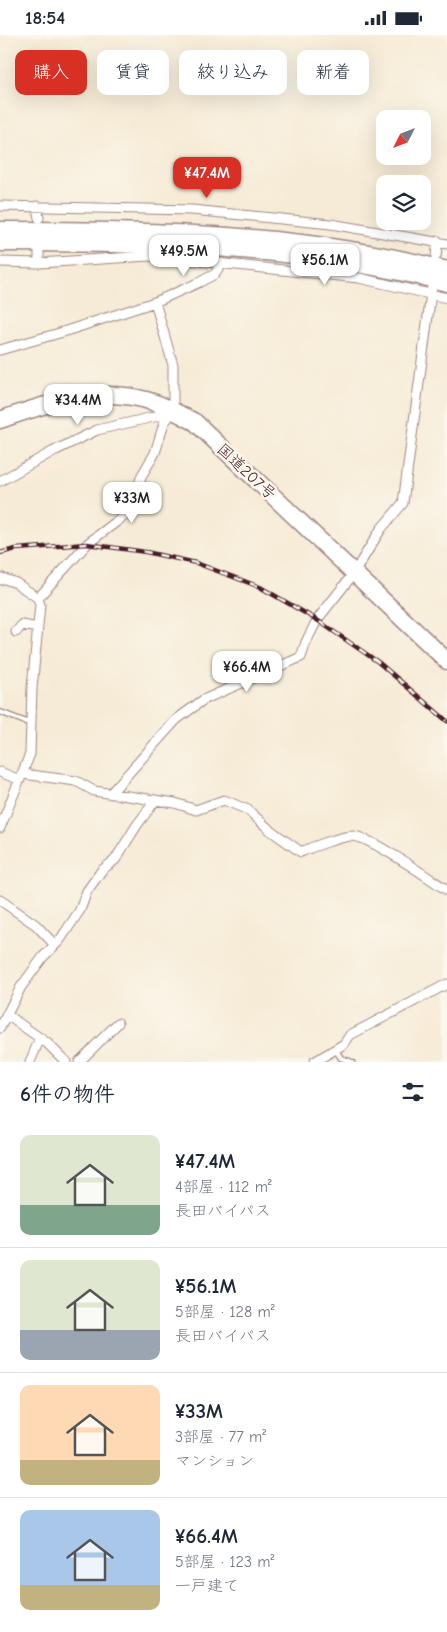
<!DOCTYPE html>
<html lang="ja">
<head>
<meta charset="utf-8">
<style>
	body { margin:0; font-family:"Comic Neue","Klee One",sans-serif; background:#f6f6f7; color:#1f2937; height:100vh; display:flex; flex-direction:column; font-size:19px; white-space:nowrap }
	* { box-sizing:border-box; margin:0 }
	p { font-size:16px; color:#747a83 }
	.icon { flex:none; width:28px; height:28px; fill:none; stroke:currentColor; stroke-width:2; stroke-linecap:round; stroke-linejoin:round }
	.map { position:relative; height:1027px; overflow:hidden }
	.details { display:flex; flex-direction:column; background:#fff; flex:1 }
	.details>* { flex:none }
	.top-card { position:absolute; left:15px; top:15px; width:418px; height:45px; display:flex; gap:10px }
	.needle { width:32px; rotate:228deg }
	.buttons { position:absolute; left:376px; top:75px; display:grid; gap:10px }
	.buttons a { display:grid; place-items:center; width:55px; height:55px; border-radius:10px; background:#fff; box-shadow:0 5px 20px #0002; font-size:25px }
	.price { position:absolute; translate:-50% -42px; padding:0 11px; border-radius:10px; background:#fff; color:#222; font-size:16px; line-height:32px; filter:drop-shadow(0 1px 2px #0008) }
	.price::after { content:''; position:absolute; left:50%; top:30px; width:15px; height:11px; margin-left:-8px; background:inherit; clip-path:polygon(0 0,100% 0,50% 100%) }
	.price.current { background:#d93025; color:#fff }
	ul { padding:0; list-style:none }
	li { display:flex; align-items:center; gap:15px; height:125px; padding:0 20px }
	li+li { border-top:1px solid #e0e1e3 }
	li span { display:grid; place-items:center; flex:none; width:140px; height:100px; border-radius:10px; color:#555 }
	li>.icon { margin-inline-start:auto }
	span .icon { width:60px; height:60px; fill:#fffc; stroke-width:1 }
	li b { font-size:21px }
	h2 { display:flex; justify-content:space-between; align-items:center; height:60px; padding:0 20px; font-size:21px }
	.tag { padding:0 18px; border-radius:10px; background:#fff; box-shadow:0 5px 20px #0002; font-size:18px; line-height:45px }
	.tag.current { background:#d93025; color:#fff }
	.status { display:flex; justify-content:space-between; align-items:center; height:35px; padding:0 25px; background:#fff; direction:ltr }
	.status svg { height:14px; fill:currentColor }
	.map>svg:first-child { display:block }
</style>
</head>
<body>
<div class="status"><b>18:54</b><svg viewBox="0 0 49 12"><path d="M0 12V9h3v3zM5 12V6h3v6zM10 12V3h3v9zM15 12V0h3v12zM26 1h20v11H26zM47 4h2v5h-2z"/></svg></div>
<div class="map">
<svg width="447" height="1027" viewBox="0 0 447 1027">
	<rect width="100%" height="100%" fill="#fbf7ec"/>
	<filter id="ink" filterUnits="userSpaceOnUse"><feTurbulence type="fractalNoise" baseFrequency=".02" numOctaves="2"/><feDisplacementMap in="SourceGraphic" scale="10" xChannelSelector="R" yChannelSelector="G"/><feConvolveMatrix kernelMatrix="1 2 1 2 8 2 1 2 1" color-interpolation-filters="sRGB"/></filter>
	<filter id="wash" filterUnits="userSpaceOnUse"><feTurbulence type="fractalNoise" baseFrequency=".0096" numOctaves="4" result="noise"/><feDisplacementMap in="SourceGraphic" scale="20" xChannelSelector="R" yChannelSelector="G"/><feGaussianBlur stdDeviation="1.12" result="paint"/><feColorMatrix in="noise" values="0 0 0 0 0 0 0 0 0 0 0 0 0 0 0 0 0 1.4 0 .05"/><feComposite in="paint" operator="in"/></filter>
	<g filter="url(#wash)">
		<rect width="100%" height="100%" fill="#f6ebd6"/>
	</g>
	<g filter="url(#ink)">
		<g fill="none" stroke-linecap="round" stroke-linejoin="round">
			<g stroke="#a08580" stroke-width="7">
				<path id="lane" d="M0 677 31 689
					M335 1014 341 1023 352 1027"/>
			</g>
			<g stroke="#a08580" stroke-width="11">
				<path id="street" d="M0 171 192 175 331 189 447 209
					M37 171 39 183
					M39 217V228
					M436 221 438 206
					M0 227 39 228 149 221 359 243 447 263
					M0 315 63 297 155 267 200 247 215 239 222 228
					M0 446 52 417 97 395 158 381 173 376
					M0 545 2 543 16 548 38 563 40 570 32 653 30 719 0 793
					M38 563 87 509 124 481 132 470 142 440 155 418 164 388 173 376V330L155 267
					M16 597 22 590 38 593
					M0 737 20 745
					M23 739 76 746 94 756 175 768 196 775 224 765 248 775 270 795 301 817C312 812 342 801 353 801 371 802 430 844 447 855
					M110 759 176 685 203 665 301 622 306 607 317 585 354 538 381 494 403 468 432 251
					M0 865 36 890 55 910
					M7 980 47 1008 66 1027
					M0 993 21 952 43 922 60 905 80 875 87 856 102 835 115 825 137 790 155 766
					M30 1027 40 1003
					M79 1027 118 988
					M314 1027 344 1009 350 1000 447 949"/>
			</g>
			<g stroke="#a08580" stroke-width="19">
				<path id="highway" d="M0 195C149 195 302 197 447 235
					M0 208C150 208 301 210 447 248
					M0 385C46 369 93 352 142 364 161 368 179 379 195 387L447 626"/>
			</g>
			<use href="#lane" stroke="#fff" stroke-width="4.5"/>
			<use href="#street" stroke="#fff" stroke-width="9"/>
			<use href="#highway" stroke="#fff" stroke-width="16"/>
			<g stroke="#4a1f2b" stroke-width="4.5">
				<path id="rail" d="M0 518 16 514 87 509 146 517 196 528 260 552 317 585 378 627 447 686"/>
			</g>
			<use href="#rail" stroke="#fbf7ec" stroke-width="2.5" stroke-dasharray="8" stroke-linecap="butt"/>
		</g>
	</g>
	<g text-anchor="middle" stroke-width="5" stroke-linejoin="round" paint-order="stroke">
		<g font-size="16" fill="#4a1f2b" stroke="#fbf7ec">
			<text transform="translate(247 436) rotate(43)" y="6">国道207号</text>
		</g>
	</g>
</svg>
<div class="buttons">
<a><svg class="needle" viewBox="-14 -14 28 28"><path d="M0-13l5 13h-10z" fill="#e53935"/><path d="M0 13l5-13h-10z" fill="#747a83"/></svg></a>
<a><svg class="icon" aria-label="layers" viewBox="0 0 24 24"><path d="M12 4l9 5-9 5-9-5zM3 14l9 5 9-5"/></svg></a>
</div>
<b class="price current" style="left:207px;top:164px">¥47.4M</b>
<b class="price" style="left:184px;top:242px">¥49.5M</b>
<b class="price" style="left:325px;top:251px">¥56.1M</b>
<b class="price" style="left:78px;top:391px">¥34.4M</b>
<b class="price" style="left:132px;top:489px">¥33M</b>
<b class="price" style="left:247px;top:658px">¥66.4M</b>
<div class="top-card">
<a class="tag current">購入</a>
<a class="tag">賃貸</a>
<a class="tag">絞り込み</a>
<a class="tag">新着</a>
</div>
</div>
<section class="details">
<h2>6件の物件<svg class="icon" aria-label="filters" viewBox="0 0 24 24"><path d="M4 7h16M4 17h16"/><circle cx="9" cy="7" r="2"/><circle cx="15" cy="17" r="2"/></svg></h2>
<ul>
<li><span style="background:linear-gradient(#dfe7d0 70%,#7fa58c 0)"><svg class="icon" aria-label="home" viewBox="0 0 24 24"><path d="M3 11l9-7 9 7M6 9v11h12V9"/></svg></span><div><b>¥47.4M</b><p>4部屋 · 112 m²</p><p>長田バイパス</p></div></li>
<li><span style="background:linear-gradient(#dfe7d0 70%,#9aa5b1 0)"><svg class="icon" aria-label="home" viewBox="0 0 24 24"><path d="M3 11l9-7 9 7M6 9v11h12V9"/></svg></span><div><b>¥56.1M</b><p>5部屋 · 128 m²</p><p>長田バイパス</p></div></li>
<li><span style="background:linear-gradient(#ffd9b3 75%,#c2b280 0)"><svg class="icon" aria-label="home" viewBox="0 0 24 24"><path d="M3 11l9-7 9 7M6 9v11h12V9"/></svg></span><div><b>¥33M</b><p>3部屋 · 77 m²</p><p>マンション</p></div></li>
<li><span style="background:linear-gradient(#a9c7e8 75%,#c2b280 0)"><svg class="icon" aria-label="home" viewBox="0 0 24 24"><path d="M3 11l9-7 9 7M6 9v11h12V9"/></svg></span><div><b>¥66.4M</b><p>5部屋 · 123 m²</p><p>一戸建て</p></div></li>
</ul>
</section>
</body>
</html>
